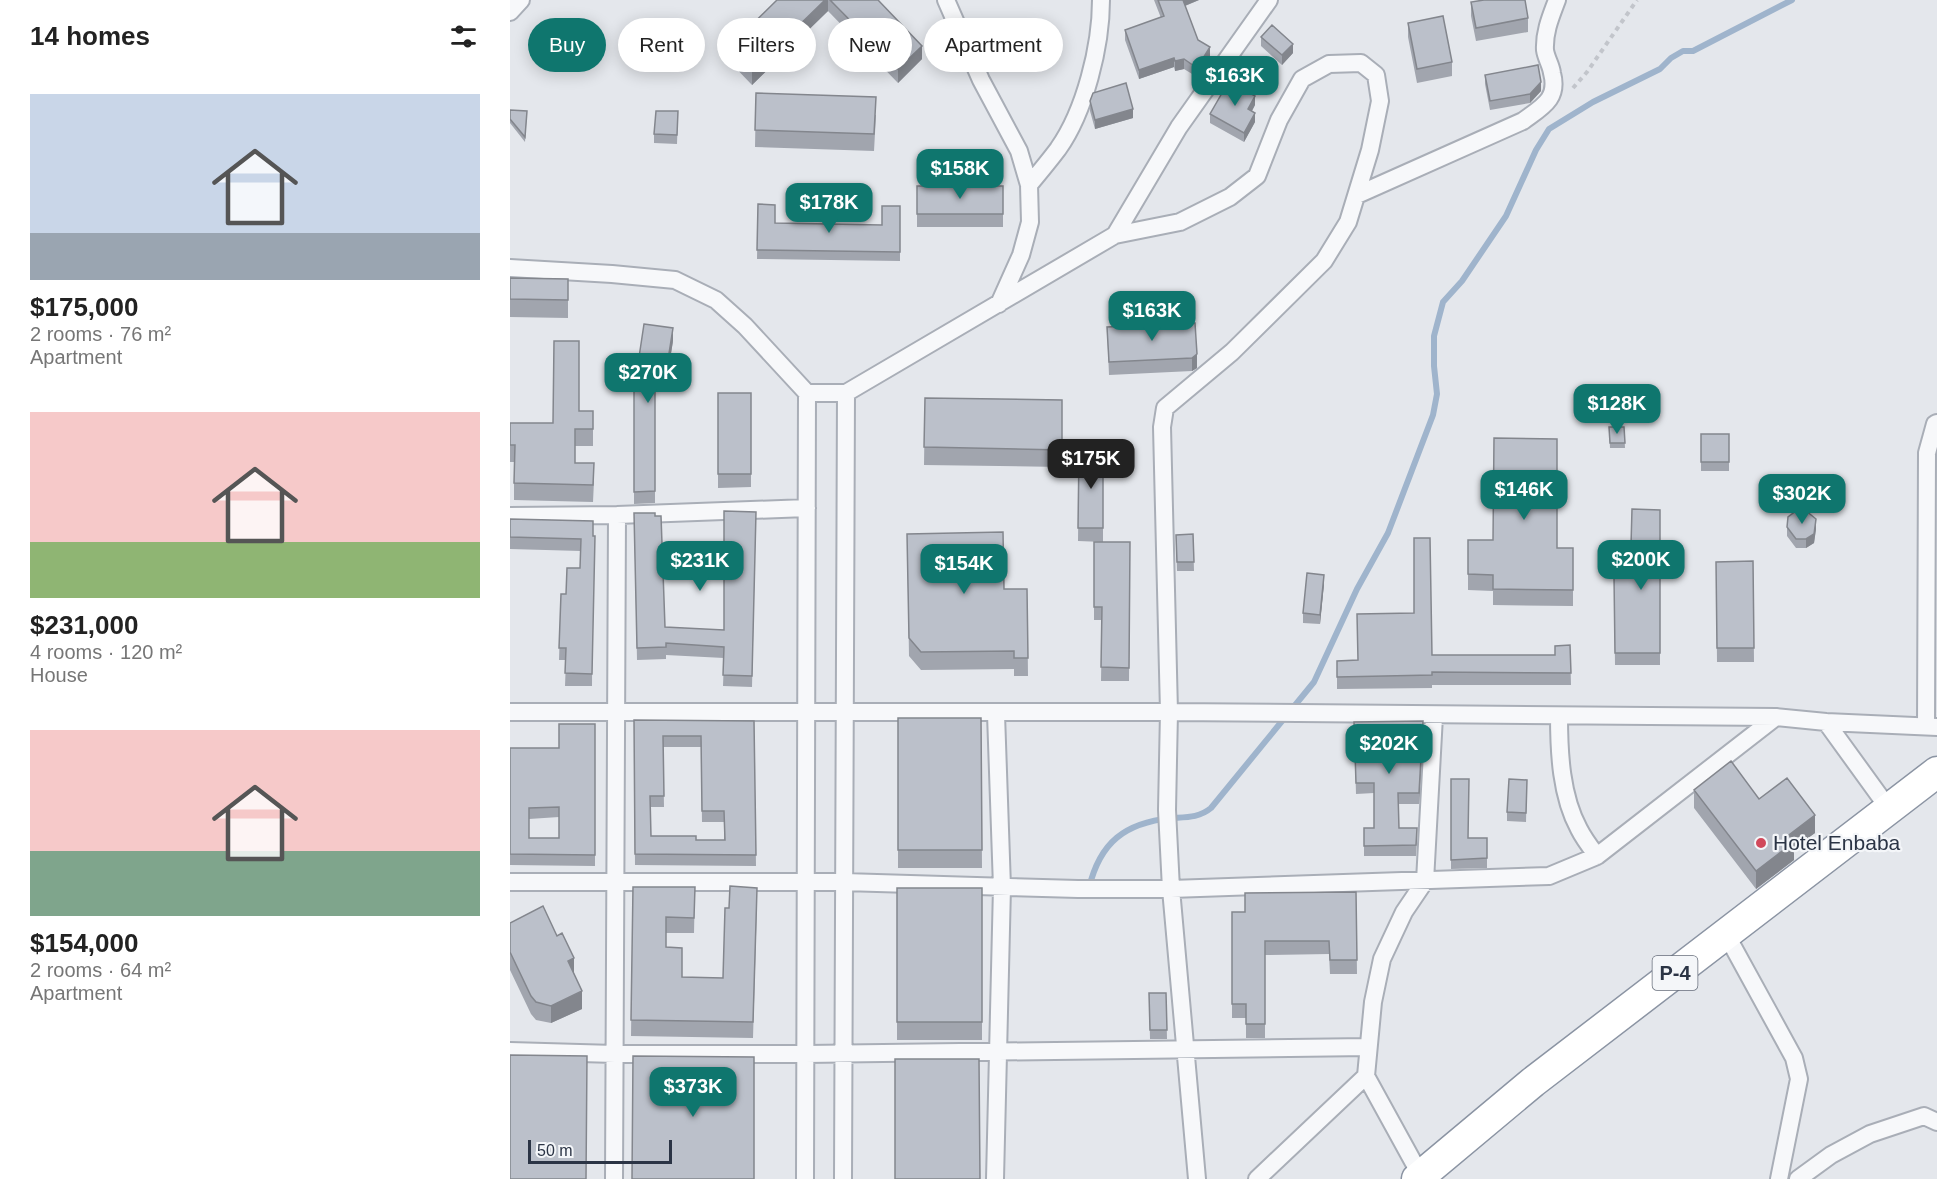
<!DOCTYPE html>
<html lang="en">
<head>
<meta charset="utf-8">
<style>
	body { margin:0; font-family:Helvetica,sans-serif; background:#f6f6f6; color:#222; height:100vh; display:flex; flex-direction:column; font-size:22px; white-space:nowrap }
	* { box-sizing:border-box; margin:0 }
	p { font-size:20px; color:#767676 }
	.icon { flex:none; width:33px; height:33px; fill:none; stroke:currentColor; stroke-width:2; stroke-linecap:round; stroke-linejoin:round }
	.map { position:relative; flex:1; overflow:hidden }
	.details { display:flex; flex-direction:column; background:#fff; width:510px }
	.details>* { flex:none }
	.guide { position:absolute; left:18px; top:18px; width:570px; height:54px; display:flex; gap:12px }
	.scale { position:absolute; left:18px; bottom:15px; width:144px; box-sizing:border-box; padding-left:6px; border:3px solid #2b3445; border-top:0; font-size:16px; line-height:21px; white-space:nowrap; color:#2b3445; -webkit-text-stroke:4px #f4f6f9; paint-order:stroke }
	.price { position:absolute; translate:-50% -51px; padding:0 14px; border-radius:12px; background:#0f766e; color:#fff; font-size:20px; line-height:39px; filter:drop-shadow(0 2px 3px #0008) }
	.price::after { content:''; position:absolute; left:50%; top:36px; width:18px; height:14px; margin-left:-9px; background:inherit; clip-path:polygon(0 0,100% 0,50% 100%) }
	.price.current { background:#222; color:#fff }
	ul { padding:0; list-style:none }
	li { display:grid; align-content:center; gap:12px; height:318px; padding:0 30px }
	li span { display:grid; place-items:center; height:186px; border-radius:0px; color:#555 }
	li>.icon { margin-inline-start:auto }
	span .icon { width:108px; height:108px; fill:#fffc; stroke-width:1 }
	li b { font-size:26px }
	h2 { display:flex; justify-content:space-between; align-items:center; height:72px; padding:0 30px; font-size:26px }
	.chip { padding:0 21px; border-radius:27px; background:#fff; box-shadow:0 3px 15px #0003; font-size:21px; line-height:54px }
	.chip.current { background:#0f766e; color:#fff }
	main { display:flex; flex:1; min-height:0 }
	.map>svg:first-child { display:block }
</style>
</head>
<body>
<main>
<section class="details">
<h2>14 homes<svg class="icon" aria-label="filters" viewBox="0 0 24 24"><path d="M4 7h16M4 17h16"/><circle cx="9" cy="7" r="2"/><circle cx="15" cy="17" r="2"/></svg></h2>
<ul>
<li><span style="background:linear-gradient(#c9d6e8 75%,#9aa5b1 0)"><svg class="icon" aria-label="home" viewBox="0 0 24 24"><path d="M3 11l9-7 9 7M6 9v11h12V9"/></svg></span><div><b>$175,000</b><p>2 rooms · 76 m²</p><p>Apartment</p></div></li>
<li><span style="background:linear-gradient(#f6c9c9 70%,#8fb573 0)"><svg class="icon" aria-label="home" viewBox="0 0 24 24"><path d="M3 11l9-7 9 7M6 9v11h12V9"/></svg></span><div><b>$231,000</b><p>4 rooms · 120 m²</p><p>House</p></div></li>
<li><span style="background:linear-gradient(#f6c9c9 65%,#7fa58c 0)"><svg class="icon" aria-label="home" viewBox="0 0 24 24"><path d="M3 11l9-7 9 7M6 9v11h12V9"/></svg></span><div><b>$154,000</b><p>2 rooms · 64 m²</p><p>Apartment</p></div></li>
</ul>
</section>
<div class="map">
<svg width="1427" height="1179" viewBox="0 0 1427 1179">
	<rect width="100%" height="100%" fill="#e4e7ec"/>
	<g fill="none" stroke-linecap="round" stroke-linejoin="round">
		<path stroke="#9fb4cc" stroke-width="6" d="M579 888C590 842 615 823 661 818 676 817 689 818 701 808L804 682 847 589 878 533 923 415 927 394 924 366V336L933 302 952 281 996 216 1026 150 1039 129 1083 102 1150 69 1161 58 1173 51H1183L1282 0"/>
		<g stroke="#a9aeb7" stroke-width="20">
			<path id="street" d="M436 0 471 80 509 151 519 185 520 222 511 255 489 304
				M0 12 11 0
				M519 185C529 173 539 161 548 149 575 111 591 46 591 0
				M847 195 1013 121C1032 107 1049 99 1042 73 1041 65 1036 58 1035 50 1034 32 1041 16 1047 0
				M605 235 669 127 759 0
				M0 268 102 274 165 280 206 300 235 326 297 393 295 1179
				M297 393H336L605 235 670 222 720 197 747 176 769 120 792 79 819 64 851 63 866 75 870 101 860 150 838 222 814 261 722 352 655 408 652 427 659 712 657 810 661 889 687 1179
				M0 516 107 515 297 508
				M0 712H659L1266 717 1316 722 1427 727
				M1049 716C1049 753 1051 796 1069 829 1074 839 1081 848 1087 856L1266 717
				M1316 722 1379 809
				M1416 726 1417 453 1425 424 1427 423
				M0 882H334L568 889H661L1039 876 1087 856
				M1216 934 1284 1058 1289 1079 1269 1179
				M0 1051 105 1054H296L858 1047
				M911 1176 856 1076 863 1002 872 959 894 912 915 881 924 716
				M104 1179 107 515
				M333 1179 336 393
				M485 1179 492 887 486 714
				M747 1179 856 1076
				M1288 1179 1321 1155 1360 1134 1414 1116 1427 1122"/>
		</g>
		<g stroke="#8b94a3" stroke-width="33">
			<path id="highway" d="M907 1179 1023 1082 1427 772"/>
		</g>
		<path stroke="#c2c5cb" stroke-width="4" stroke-dasharray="4.5 4.5" stroke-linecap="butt" d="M1063 88 1077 72 1127 0"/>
		<use href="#street" stroke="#f7f8fa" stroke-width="16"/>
		<use href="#highway" stroke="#fff" stroke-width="30"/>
	</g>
	<path fill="#a1a5ae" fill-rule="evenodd" d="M267 0H368L412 59 388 83 318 11 242 85 219 61V47Z
		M644 0H689L675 6 688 40 700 57 687 77 674 69 665 71 664 67 629 79 615 40V30L651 18Z
		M961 2 1018 18V32L966 41 961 16Z
		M898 23 942 62V76L907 83 898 37Z
		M751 37 783 53 772 65 751 46Z
		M975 75 1031 91 1020 103 980 110 975 84Z
		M246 93 366 115 364 151 245 147Z
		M580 101 623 118 585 129 580 111Z
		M745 105 742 111 745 122 734 142 700 123V114Z
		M0 110 17 111 15 142 0 123Z
		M168 111 167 144 144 143V134Z
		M407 186H493V227H407Z
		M248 204 265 223 372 225 390 206V261L247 259Z
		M0 278 58 279V318L0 317Z
		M597 327 687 354V368L682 371 599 375Z
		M163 341 157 378 145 376V503L124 504V377H126Z
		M208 393H241V487L208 488Z
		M415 398 552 400V467L414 465Z
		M69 411H83V446H65V463L84 481 83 502 4 500V462H0V423H43Z
		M1099 427H1114L1115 448H1100Z
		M1191 434H1219V471H1191Z
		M569 452H593V542L568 541Z
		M1122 509 1150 510V665H1105L1104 577H1131V557H1121Z
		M246 512 242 687 213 686 214 658 156 655V659L127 660 124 513 155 627 214 630Z
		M0 519 83 521 82 686H55L56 660H49L51 594H56L70 568 71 551 0 549Z
		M1277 527 1306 529 1304 543 1296 548H1286L1277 536Z
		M397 534 494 589H517L518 676H504V669L411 670 399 656Z
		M683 534 684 571H667L666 535Z
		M958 540 1047 548H1063V606L983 605V591L958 590Z
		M584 542H620L619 681H591L592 620H584Z
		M1243 561 1244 662H1207L1206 562Z
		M814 584 810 624 793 623V613Z
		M1060 645 1061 685H922V688L827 689V661L847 660 922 655H1045Z
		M388 718H471L472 868H388Z
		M124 720 244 721 246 866 125 865ZM153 747H191L192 822H214V840H186L141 836 140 807H154Z
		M844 722 913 732 909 804H888L889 828 907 839 906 856H854V828H864V793L846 794Z
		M85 724V866L0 865V748H49ZM49 817V838H19V819Z
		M941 779 958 838H977V868L941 869Z
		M1017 780 1016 822 997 821V812Z
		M1184 790 1249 799 1305 833 1284 848V860L1246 889 1184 808Z
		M123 887H185L184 933H156V947L172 977 213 978 219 908 247 903 243 1038 121 1036Z
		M387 888H472V1040H387Z
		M846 892 847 974H820L819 954 755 955V1038H736V1018H722V912H735Z
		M0 923 64 973 72 1009 41 1023 26 1020 21 1014 0 970Z
		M639 993H656L657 1039H640Z"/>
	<path fill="#83868d" d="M315 0H318V11L242 85V71Z
		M672 0H689L672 7Z
		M783 44V53L772 65V55Z
		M412 46V59L388 83V69Z
		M700 47V57L687 77V68Z
		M664 58V67L629 79V70Z
		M674 59V69L665 71V61Z
		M1031 82V91L1020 103V94Z
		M745 96V105L738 118V109Z
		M623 109V118L585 129V120Z
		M745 113V122L734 142V133Z
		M163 328V341L157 378V366Z
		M687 354V368L682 371V358Z
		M1306 519V529L1304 543 1296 548V539Z
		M814 575V584L810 624V615Z
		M913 721V732L909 804V793Z
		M1305 815V833L1284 848V860L1246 889V871L1279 835Z
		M64 958V976L58 961Z
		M72 991V1009L41 1023V1006Z"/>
	<path fill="#bbc0ca" stroke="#83868d" stroke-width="1.5" fill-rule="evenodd" d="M267 0H315L242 71 219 47Z
		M320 0H368L412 46 388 69Z
		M648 0H673L688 40 700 47 687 68 674 59 665 61 664 58 629 70 615 30 654 16Z
		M974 0H1015L1018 18 966 28 961 2Z
		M933 16 942 62 907 69 898 23Z
		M762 25 783 44 772 55 751 37Z
		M1028 65 1031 82 1020 94 980 101 975 75Z
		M719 81 745 96 738 109 745 113 734 133 700 114Z
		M616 83 623 109 585 120 580 101 583 93Z
		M246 93 366 97 364 134 245 130Z
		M0 110 17 111 15 137 0 119Z
		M146 111H168L167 135 144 134Z
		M407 186H493V214H407Z
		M248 204 265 205V223L372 225V206H390V252L247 250Z
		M0 278 58 279V300L0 299Z
		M685 323 687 354 682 358 599 362 597 327Z
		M134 324 163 328 157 366 145 364V491L124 492V377H126Z
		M44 341H69V411H83V429H65V463H84L83 485 4 483 5 445H0V423H43Z
		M208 393H241V474H208Z
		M415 398 552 400V450L414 447Z
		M1099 427H1114L1115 443H1100Z
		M1191 434H1219V462H1191Z
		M984 438 1047 439V548H1063V590L983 589V575L958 574V540H983Z
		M569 452H593V528H568Z
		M1122 509 1150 510V653H1105L1104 577H1131V545H1121Z
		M1295 510 1306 519 1304 534 1296 539H1286L1277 527 1278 517 1286 511Z
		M214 511 246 512 242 676 213 675 214 647 156 643V647L127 648 124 513H145V516H151L155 627 214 630Z
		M0 519 83 521V536H85L82 674 55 673 56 648H49L51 594H56L57 568H70L71 539 0 537Z
		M493 532 494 589H517L518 658H504V651L411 652 399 638 397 534Z
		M683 534 684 562H667L666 535Z
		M904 538H920L922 655H1045V646L1060 645 1061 673 922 672V675L827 677V661L848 660 847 614 904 613Z
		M584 542H620L619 668 591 667 592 607H584Z
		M1243 561 1244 648H1207L1206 562Z
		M797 573 814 575 810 615 793 613Z
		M388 718H471L472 850H388Z
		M124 720 244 721 246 855 125 854ZM153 736H191L192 811H214L215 840H186V836H141L140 796H154Z
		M913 721 909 793H888L889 828H907L906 845 854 846V828H864V783H846L844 722Z
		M49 724H85V855L0 854V748H49ZM49 807V838H19V808Z
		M1221 761 1249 799 1277 778 1305 815 1279 835 1284 842 1246 871 1184 790Z
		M941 779H959L958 838H977V858L941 860Z
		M999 779 1017 780 1016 813 997 812Z
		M220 886 247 888 243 1022 121 1020 123 887H185L184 918 156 917V947L172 948V977L213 978 215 908H219Z
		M387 888H472V1022H387Z
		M846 892 847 960H820L819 941H755V1024H736V1004H722V912H735V893Z
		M33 906 47 936 52 933 64 958 58 961 72 991 41 1006 26 1002 21 996 0 952V923Z
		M639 993H656L657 1030H640Z
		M0 1055 77 1056 76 1179H0Z
		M123 1056 244 1057V1179H122Z
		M385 1059H469L470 1179H385Z"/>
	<circle fill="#d1495b" stroke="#f4f6f9" stroke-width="2" cx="1251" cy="843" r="6"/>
	<g text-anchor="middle" stroke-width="4.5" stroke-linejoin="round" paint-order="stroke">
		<rect fill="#f4f6f9" stroke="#676e7b" stroke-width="1.5" x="1142.5" y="956" width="45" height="34" rx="4.5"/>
		<g font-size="20" font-weight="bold" fill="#2b3445">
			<text x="1165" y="980">P-4</text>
		</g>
		<g font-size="21" fill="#2b3445" stroke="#f4f6f9" text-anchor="start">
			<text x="1263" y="850">Hotel Enbaba</text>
		</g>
	</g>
</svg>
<div class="scale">50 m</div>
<b class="price" style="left:725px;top:107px">$163K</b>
<b class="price" style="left:450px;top:200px">$158K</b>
<b class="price" style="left:319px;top:234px">$178K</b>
<b class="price" style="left:642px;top:342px">$163K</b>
<b class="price" style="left:138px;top:404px">$270K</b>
<b class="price" style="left:1107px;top:435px">$128K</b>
<b class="price current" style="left:581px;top:490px">$175K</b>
<b class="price" style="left:1014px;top:521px">$146K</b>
<b class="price" style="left:1292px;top:525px">$302K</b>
<b class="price" style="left:1131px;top:591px">$200K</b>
<b class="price" style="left:190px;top:592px">$231K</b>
<b class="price" style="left:454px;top:595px">$154K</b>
<b class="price" style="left:879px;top:775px">$202K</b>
<b class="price" style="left:183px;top:1118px">$373K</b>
<div class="guide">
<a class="chip current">Buy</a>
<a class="chip">Rent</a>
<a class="chip">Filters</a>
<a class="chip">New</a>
<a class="chip">Apartment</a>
</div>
</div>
</main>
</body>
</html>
